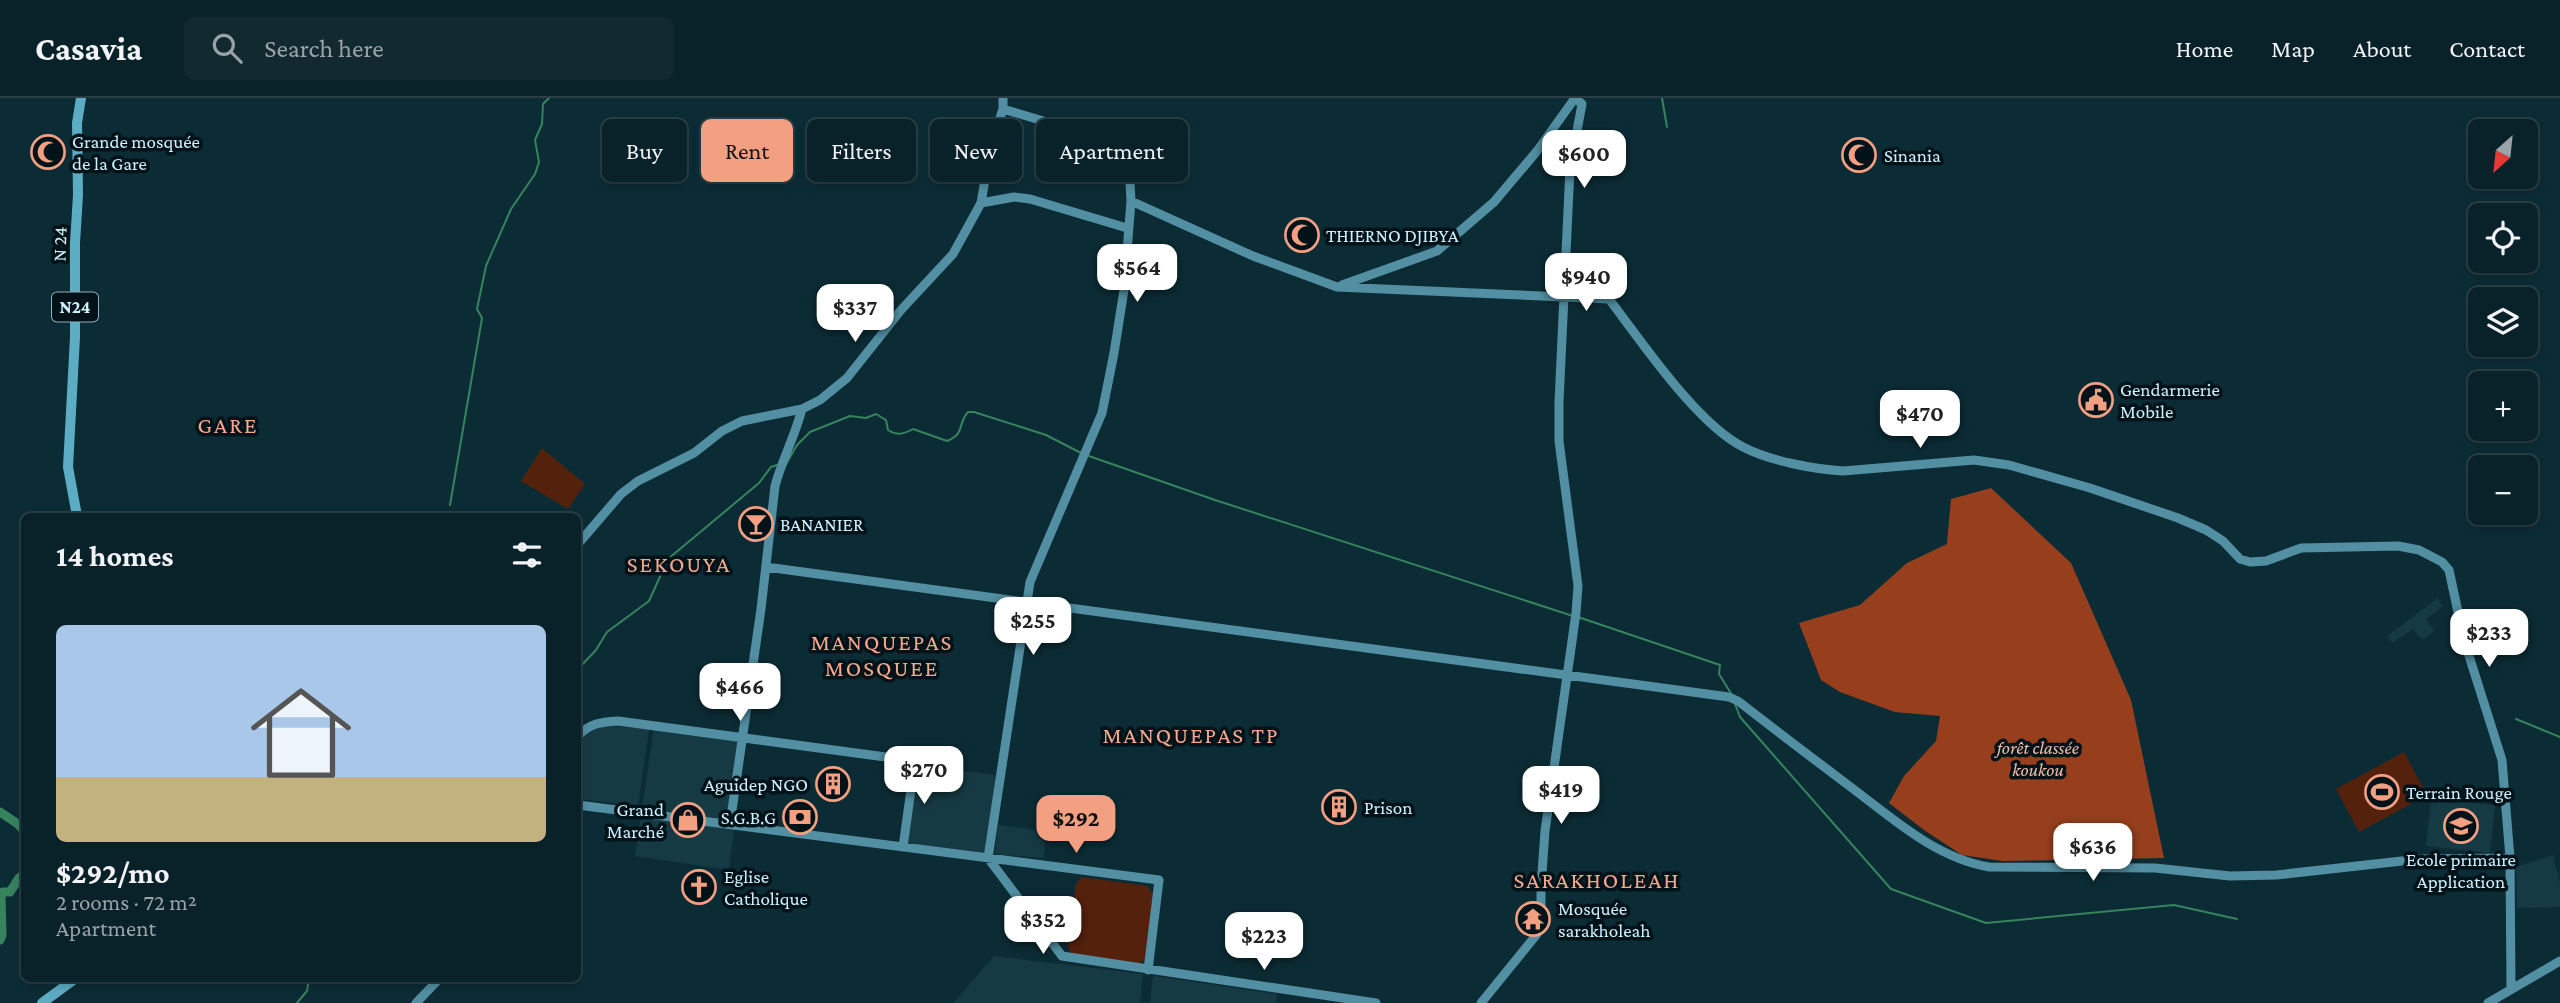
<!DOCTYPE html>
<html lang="en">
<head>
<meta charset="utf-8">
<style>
	body { margin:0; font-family:"Crimson Pro",serif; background:#122930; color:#f1f3f6; height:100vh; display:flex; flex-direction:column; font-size:26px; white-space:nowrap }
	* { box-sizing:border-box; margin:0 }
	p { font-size:23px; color:#99a3a8 }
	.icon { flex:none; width:38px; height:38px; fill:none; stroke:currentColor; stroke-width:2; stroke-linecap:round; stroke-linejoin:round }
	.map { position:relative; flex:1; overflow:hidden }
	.details { position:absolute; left:21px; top:415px; width:560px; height:469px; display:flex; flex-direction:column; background:#092128; border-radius:10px; box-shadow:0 4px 10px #0003,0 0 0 2px #293e45 }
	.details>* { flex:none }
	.banner { position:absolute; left:602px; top:21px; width:665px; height:63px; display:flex; gap:14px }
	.needle { width:46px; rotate:207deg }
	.tools { position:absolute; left:2468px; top:21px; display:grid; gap:14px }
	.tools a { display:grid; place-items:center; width:70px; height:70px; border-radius:10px; background:#092128; box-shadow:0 4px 10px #0003,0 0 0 2px #293e45; font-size:35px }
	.price { position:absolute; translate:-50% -60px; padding:0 16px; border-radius:14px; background:#fff; color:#222; font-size:23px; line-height:46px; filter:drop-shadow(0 2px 4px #0008) }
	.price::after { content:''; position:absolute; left:50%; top:42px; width:21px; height:16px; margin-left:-10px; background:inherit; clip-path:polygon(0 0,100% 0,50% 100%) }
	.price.active { background:#f39f82; color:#111 }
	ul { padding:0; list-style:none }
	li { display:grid; align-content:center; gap:14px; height:371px; padding:0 35px }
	li span { display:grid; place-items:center; height:217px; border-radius:10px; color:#555 }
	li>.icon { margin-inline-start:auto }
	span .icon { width:126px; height:126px; fill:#fffc; stroke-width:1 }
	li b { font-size:30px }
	h2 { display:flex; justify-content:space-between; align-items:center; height:84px; padding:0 35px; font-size:30px }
	.tag { padding:0 24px; border-radius:10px; background:#092128; box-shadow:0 4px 10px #0003,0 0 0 2px #293e45; font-size:24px; line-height:63px }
	.tag.active { background:#f39f82; color:#111 }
	header { display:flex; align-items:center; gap:42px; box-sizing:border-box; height:98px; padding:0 35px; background:#092128; border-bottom:2px solid #293e45 }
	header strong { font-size:33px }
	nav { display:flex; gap:38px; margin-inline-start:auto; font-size:24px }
	.search { width:490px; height:63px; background:#122930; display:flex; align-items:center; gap:18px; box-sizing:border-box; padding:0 24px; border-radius:10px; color:#99a3a8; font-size:26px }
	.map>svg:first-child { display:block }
</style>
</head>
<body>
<header>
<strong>Casavia</strong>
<div class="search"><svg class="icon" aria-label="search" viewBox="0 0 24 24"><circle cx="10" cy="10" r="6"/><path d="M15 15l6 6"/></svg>Search here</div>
<nav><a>Home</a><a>Map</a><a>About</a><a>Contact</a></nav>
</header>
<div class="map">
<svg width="2560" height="905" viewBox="0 0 2560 905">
	<rect width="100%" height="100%" fill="#0c2c35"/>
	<path fill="#163a44" d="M2438 500 2443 508 2426 521 2434 533 2422 542 2413 531 2392 545 2387 538Z
		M597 627 649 631 638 708 578 701V645Z
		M654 630 746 641 729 772 635 758Z
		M917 667 996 677 986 756 906 745Z
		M2431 701 2495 707 2490 755 2426 748Z
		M998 727 1046 733 1044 760 995 756Z
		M2553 757 2560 786V809L2517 810 2516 769Z
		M994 858 1143 876 1140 905H953Z
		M1153 878 1277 896 1276 905H1150Z"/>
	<path fill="#54210d" d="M542 350 585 386 568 411 521 383Z
		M2404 654 2427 697 2359 734 2336 691Z
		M1082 779 1147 788 1153 796 1145 861 1139 866 1072 856 1068 850 1076 786Z"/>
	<path fill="#973f1d" d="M1991 390 2071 465 2131 602 2164 760 2003 763 1962 757 1924 732 1889 705 1904 678 1936 643 1940 618 1895 614 1840 594 1821 582 1799 525 1860 507 1907 465 1947 446 1951 401Z"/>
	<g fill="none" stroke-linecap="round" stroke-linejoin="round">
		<path stroke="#36835e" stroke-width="2" d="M1662 0 1667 29
			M1086 357 1215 402 1573 518
			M785 368 797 347 810 334 850 318 866 320 876 316 886 322 888 332C897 338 904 336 913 331L947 343C966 335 957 326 968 314H974L1046 337 1081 355
			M450 407 482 220 477 211 486 168 511 111 535 76 539 64 535 42 542 26 543 6 549 0
			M1578 519 1720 567 1719 576 1732 597
			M578 571 596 552 607 534 649 503 668 461 759 385 771 369 777 367
			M1735 606 1740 619 1891 791 1986 825 2174 807 2237 821
			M2516 621 2560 639
			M297 905 307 893 309 880"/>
		<path stroke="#36835e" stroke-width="9" d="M0 714 18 726 24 733
			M0 842 2 837 1 797 3 794H10L19 780 24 776"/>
		<path stroke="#528fa2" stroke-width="9" d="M1003 11 1128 48 1131 103 1124 192 1114 255 1102 315 1030 484 988 760 1062 858 1376 905
			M1131 103 1253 158 1337 189 1609 201C1642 244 1696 325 1743 349 1770 363 1813 371 1843 373L1974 362 2009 367 2090 390 2178 420 2206 432 2223 443 2240 461 2250 464 2266 463 2301 450 2398 448 2419 452 2442 464 2449 472 2464 542 2502 662 2510 760 2511 891
			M981 105 991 47 1003 11V0
			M1342 187 1437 153 1494 104 1537 53 1575 0
			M578 446 621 396 638 383 694 355 722 333 742 323 802 311 820 302 847 280 901 212 953 156 981 105 1014 99 1030 101 1127 130
			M766 469 1729 599 1738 603C1774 631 1811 659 1848 687 1891 719 1935 760 1989 769L2155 770 2230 778 2276 777 2420 761 2510 760
			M578 638C590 625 601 624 618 623L915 663 903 749
			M578 707 1159 782 1148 872
			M730 726 761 511 775 388C782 362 795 338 802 311
			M416 905 440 880
			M1481 905 1537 836 1541 814V789L1545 733 1576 515 1578 488 1559 343V304L1570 70 1582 6 1575 0
			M2488 905 2560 863"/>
		<path stroke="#5cacc4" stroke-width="10" d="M77 418 68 369 75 239V145L78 97 77 25 81 0
			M42 905 76 880"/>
	</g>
	<defs>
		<g id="mosque-ring" transform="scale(1.75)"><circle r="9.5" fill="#011319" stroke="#f39f82" stroke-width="1.5"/><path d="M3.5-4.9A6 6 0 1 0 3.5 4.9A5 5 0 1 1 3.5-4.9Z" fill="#f39f82"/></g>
		<g id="civic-ring" transform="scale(1.75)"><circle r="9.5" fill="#011319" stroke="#f39f82" stroke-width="1.5"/><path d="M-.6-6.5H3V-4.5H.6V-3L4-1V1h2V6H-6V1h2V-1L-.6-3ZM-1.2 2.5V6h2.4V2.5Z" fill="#f39f82"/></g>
		<g id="bar-ring" transform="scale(1.75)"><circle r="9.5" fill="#011319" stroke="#f39f82" stroke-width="1.5"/><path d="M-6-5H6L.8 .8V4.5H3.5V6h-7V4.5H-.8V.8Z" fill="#f39f82"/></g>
		<g id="building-ring" transform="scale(1.75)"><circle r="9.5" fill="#011319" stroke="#f39f82" stroke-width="1.5"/><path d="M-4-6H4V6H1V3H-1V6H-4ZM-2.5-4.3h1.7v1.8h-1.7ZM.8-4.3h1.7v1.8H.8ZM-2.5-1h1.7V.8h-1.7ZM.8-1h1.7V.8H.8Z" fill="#f39f82"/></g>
		<g id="stadium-ring" transform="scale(1.75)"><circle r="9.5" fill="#011319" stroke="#f39f82" stroke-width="1.5"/><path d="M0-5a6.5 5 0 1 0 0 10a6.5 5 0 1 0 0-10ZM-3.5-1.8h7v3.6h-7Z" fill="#f39f82"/></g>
		<g id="bank-ring" transform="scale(1.75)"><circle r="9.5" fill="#011319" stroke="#f39f82" stroke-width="1.5"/><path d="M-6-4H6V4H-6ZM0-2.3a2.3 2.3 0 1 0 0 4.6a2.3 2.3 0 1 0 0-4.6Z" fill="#f39f82"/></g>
		<g id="shop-ring" transform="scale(1.75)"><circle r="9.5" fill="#011319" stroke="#f39f82" stroke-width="1.5"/><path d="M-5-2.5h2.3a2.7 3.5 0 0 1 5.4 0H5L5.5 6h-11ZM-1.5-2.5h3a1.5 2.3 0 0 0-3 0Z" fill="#f39f82"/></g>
		<g id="school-ring" transform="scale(1.75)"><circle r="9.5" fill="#011319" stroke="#f39f82" stroke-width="1.5"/><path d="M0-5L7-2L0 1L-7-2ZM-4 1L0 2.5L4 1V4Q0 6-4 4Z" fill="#f39f82"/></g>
		<g id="church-ring" transform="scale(1.75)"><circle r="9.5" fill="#011319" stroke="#f39f82" stroke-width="1.5"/><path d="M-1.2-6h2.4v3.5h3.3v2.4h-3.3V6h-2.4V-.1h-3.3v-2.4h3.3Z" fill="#f39f82"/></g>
		<g id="temple-ring" transform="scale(1.75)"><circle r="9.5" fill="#011319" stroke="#f39f82" stroke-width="1.5"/><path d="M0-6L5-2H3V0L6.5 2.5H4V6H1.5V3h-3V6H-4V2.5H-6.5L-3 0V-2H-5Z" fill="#f39f82"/></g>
	</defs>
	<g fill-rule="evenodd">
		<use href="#mosque-ring" x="48" y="54"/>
		<use href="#mosque-ring" x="1859" y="57"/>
		<use href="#mosque-ring" x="1302" y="137"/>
		<use href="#civic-ring" x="2096" y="302"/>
		<use href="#bar-ring" x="756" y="426"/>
		<use href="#building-ring" x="833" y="686"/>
		<use href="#stadium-ring" x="2382" y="694"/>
		<use href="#building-ring" x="1339" y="709"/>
		<use href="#bank-ring" x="800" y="719"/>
		<use href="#shop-ring" x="688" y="722"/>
		<use href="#school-ring" x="2461" y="728"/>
		<use href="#church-ring" x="699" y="789"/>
		<use href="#temple-ring" x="1533" y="821"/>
	</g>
	<g text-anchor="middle" stroke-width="7" stroke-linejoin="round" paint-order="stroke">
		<rect fill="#011319" stroke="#90aeb9" stroke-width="2" x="52" y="194.5" width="46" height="29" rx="5"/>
		<g font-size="18" font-weight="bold" fill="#cef1fd">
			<text x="75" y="215">N24</text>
		</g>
		<g font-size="19" fill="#cef1fd" stroke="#011319" text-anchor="start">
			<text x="72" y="50">Grande mosquée<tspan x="72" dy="22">de la Gare</tspan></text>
			<text x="1884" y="64">Sinania</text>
			<text x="1326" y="144">THIERNO DJIBYA</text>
			<text x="2120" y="298">Gendarmerie<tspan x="2120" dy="22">Mobile</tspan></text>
			<text x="780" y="433">BANANIER</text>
			<text x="808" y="693" text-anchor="end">Aguidep NGO</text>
			<text x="2406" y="701">Terrain Rouge</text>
			<text x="1364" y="716">Prison</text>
			<text x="664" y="718" text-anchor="end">Grand<tspan x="664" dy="22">Marché</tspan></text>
			<text x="776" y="726" text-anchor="end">S.G.B.G</text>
			<text x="2461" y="768" text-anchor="middle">Ecole primaire<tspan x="2461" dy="22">Application</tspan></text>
			<text x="724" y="785">Eglise<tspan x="724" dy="22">Catholique</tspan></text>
			<text x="1558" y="817">Mosquée<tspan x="1558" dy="22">sarakholeah</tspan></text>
		</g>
		<g font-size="19" fill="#cef1fd" stroke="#011319">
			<text transform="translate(59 146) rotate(-88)" y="7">N 24</text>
		</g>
		<g font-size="19" font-style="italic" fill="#f7bba6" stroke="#011319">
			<text x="2038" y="656">forêt classée<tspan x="2038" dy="22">koukou</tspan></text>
		</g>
		<g font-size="23" letter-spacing="2" fill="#f6a88d" stroke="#011319">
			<text x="228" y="335">GARE</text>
			<text x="679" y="474">SEKOUYA</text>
			<text x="882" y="552">MANQUEPAS<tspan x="882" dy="26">MOSQUEE</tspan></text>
			<text x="1191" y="645">MANQUEPAS TP</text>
			<text x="1597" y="790">SARAKHOLEAH</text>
		</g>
	</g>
</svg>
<div class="tools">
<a><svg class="needle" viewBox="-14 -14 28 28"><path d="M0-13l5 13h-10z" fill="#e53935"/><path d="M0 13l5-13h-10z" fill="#99a3a8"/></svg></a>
<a><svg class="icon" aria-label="locate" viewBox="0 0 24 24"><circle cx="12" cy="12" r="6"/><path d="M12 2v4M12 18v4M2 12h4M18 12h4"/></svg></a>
<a><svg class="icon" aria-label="layers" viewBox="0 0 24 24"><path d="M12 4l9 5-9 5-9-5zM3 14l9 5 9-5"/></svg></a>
<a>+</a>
<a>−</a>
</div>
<b class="price" style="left:1584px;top:92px">$600</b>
<b class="price" style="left:1137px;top:206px">$564</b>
<b class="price" style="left:1586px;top:215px">$940</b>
<b class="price" style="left:855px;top:246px">$337</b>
<b class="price" style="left:1920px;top:352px">$470</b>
<b class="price" style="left:1033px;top:559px">$255</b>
<b class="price" style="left:2489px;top:571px">$233</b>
<b class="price" style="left:740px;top:625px">$466</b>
<b class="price" style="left:924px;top:708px">$270</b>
<b class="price" style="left:1561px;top:728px">$419</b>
<b class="price active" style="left:1076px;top:757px">$292</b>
<b class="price" style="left:2093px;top:785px">$636</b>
<b class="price" style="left:1043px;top:858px">$352</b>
<b class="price" style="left:1264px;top:874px">$223</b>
<div class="banner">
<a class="tag">Buy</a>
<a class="tag active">Rent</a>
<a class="tag">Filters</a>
<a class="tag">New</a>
<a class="tag">Apartment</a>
</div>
<section class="details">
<h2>14 homes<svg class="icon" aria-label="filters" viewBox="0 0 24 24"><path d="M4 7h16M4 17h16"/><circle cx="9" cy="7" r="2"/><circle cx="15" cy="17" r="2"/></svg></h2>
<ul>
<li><span style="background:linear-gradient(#a9c7e8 70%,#c2b280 0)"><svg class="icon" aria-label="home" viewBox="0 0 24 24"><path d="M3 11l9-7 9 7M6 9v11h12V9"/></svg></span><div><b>$292/mo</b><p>2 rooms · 72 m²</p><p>Apartment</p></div></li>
</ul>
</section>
</div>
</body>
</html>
